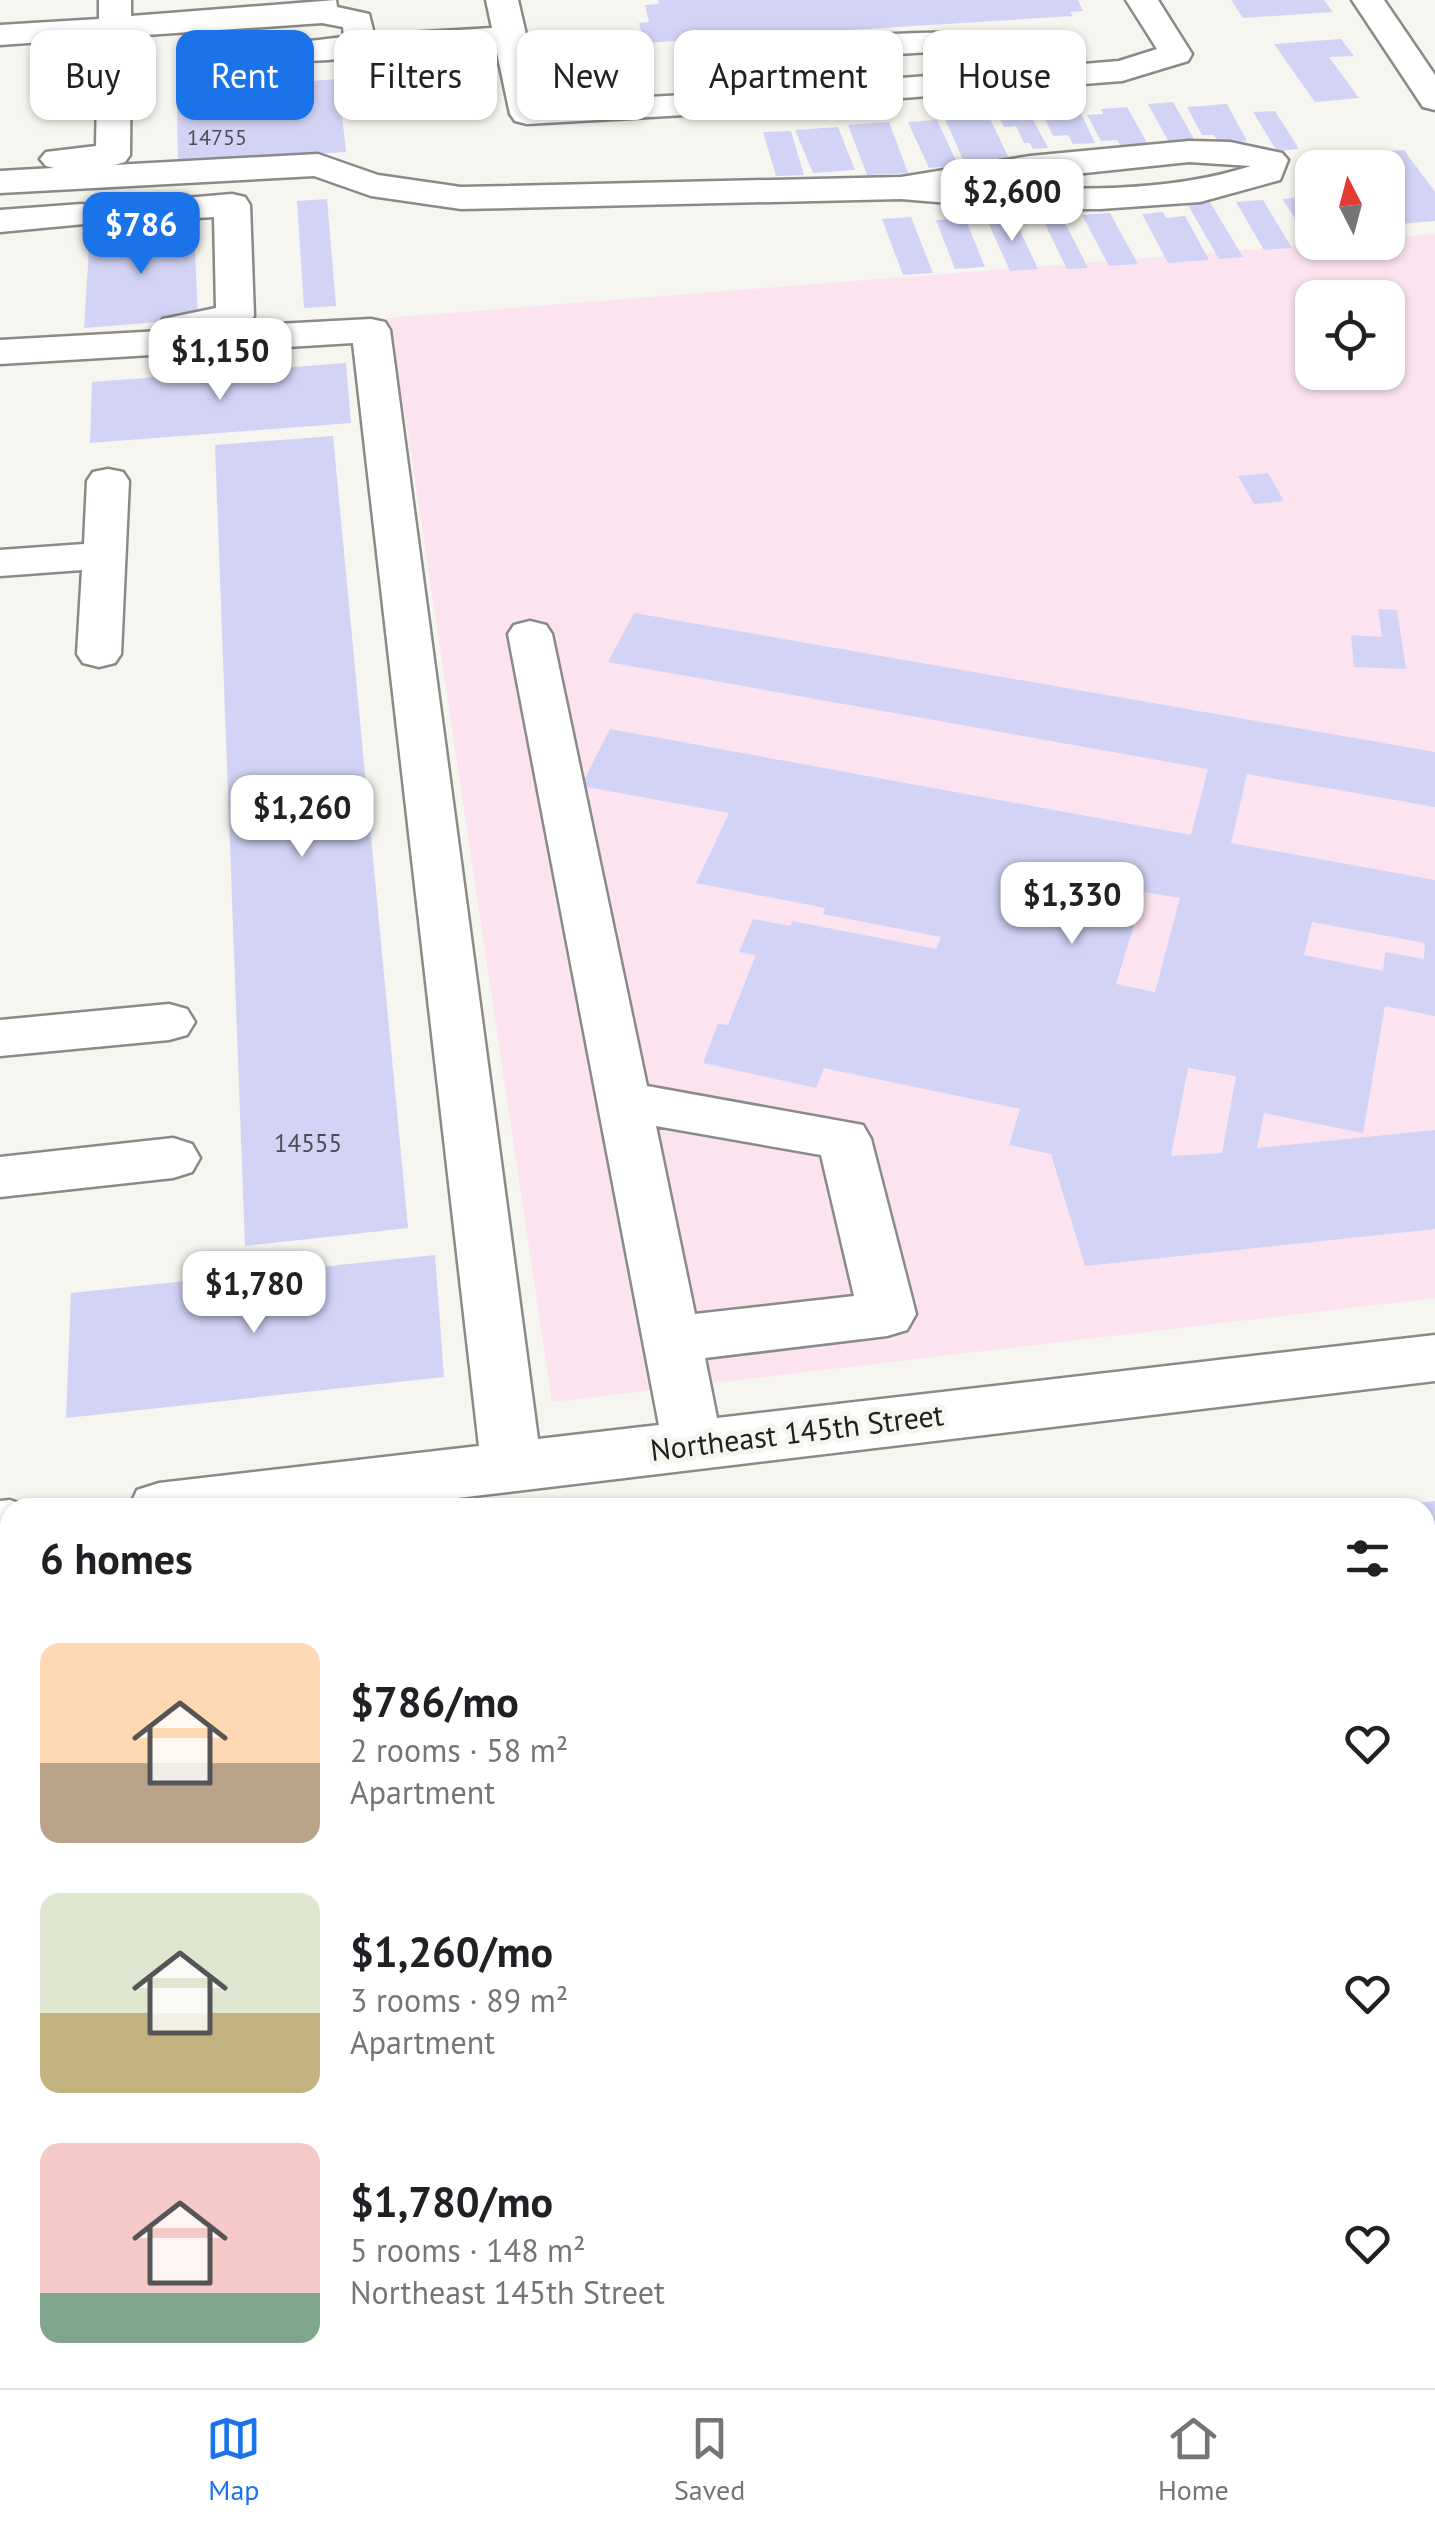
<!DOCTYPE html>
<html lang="en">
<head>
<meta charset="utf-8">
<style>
	body { margin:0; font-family:"PT Sans",sans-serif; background:#f2f2f2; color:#202124; height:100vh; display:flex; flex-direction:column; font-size:38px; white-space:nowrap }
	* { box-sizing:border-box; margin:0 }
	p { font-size:32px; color:#757577 }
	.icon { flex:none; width:55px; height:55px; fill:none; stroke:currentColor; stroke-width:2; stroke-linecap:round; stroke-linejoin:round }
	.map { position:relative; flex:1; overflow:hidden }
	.sheet { position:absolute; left:0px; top:1498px; width:1435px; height:892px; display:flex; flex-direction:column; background:#fff; border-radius:30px 30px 0 0; box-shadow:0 2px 8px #0004 }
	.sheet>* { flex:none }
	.guide { position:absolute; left:30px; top:30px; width:1375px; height:90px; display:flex; gap:20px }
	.needle { width:65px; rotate:354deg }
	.fabs { position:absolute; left:1295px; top:150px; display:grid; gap:20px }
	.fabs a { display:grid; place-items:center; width:110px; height:110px; border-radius:20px; background:#fff; box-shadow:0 2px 8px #0004; font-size:50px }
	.price { position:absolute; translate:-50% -85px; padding:0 22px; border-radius:20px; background:#fff; color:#222; font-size:32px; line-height:65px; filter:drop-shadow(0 2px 5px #0008) }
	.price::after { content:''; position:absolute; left:50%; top:60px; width:30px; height:22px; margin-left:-15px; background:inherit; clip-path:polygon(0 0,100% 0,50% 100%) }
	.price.current { background:#1a73e8; color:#fff }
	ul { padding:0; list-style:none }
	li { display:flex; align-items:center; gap:30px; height:250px; padding:0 40px }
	li span { display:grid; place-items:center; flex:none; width:280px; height:200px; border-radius:20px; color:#555 }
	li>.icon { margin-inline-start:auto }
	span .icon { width:120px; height:120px; fill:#fffc; stroke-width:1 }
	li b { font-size:42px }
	h2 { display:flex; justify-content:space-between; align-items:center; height:120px; padding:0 40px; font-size:42px }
	.pill { padding:0 35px; border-radius:20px; background:#fff; box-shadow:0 2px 8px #0004; font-size:35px; line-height:90px }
	.pill.current { background:#1a73e8; color:#fff }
	.dock { display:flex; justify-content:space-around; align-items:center; height:140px; border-top:2px solid #e0e0e0; background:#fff; font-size:28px; color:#757577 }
	.dock a { display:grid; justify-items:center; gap:5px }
	.dock .current { color:#1a73e8 }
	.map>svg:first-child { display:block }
</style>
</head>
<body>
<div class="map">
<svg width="1435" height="2388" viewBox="0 0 1435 2388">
	<rect width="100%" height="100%" fill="#f6f5f0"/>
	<path fill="#fbe4f0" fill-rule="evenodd" d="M1435 234V1298L552 1402 407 426 386 318 1334 243 1388 242V238ZM1312 298H1388V372H1312Z"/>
	<path fill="#d2d3f5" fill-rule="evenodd" d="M658 0H1078L1083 11 1070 12 1073 16 644 43 639 23 649 22 645 5 659 4Z
		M1231 0H1324L1333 12 1243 18Z
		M1341 39 1354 56 1329 57 1359 98 1315 102 1274 44Z
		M284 48 286 83 338 79 346 152 178 163 176 53Z
		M1173 102 1197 144 1171 146 1148 104Z
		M1227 104 1247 141 1219 143 1214 135H1202L1187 107Z
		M1127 107 1150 148 1123 150 1117 140 1101 141 1087 115 1103 114 1101 109Z
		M1079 109 1095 143 1073 144 1068 135 1053 136 1041 111Z
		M1275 111 1299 149 1277 151 1253 112Z
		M988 114 1010 161 965 164 944 117Z
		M1031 116 1048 148 1033 149 1030 143H1024L1016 126 1004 127 999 118Z
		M937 120 958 165 929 168 908 122Z
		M889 122 908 173 867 175 848 125Z
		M838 127 855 170 813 173 795 130Z
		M791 131 804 175 776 176 763 132Z
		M1404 150 1435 192V221L1388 225V168H1349L1340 155Z
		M1311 196 1312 242 1326 245 1314 246 1282 199Z
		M327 199 336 306 304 308 297 201Z
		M1208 199 1243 257 1219 259 1185 200Z
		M1263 200 1292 248 1264 250 1236 202Z
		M1163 212 1166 218 1185 216 1209 260 1168 263 1142 214Z
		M1110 213 1138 264 1109 266 1082 215Z
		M1013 216 1038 269 1010 271 986 218Z
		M911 217 933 273 903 275 882 219Z
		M965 218 985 267 955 269 936 220Z
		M1065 223 1088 268 1067 269 1045 224Z
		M194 226 198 319 84 328 90 233Z
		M346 363 351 423 90 443 92 382Z
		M333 436 408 1228 245 1246 215 445Z
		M1268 473 1284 501 1254 504 1238 476Z
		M1378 609 1397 610 1406 669 1354 667 1351 635 1382 637Z
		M634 613 1435 752V807L1247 774 1231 843 1435 880V1016L1385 1006 1363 1133 1264 1113 1257 1148 1435 1130V1229L1085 1266 1051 1154 1009 1145 1020 1109 824 1068 816 1088 703 1063 718 1024 728 1025 756 955 739 952 753 919 791 926 792 921 936 949 941 937 823 914 825 908 696 883 729 813 581 786 610 729 1191 835 1208 769 608 662ZM1144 892 1180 898 1155 992 1116 984ZM1312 922 1425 943 1424 959 1385 952 1383 971 1304 955ZM1188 1068 1236 1076 1222 1153 1171 1156Z
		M435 1255 444 1377 66 1418 71 1293Z
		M1435 1501V1617L1425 1618V1508L1397 1505Z
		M1434 2139 1435 2378 1425 2380V2140Z
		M180 2380H365V2388H144Z
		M636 2380H847L848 2388H637Z
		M1003 2380H1086L1088 2388H1005Z
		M1317 2380H1411V2382L1374 2388H1319Z"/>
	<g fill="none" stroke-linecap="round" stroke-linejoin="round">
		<g stroke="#8b8a86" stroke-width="5">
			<path id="minor" d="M99 0H131V16L336 0 337 7 369 14 377 46 373 53C347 59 310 64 284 58L280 51 284 44 344 37 343 27 322 23 131 36 130 155 125 162 114 165 318 154 378 175 461 187 901 177 1030 156 1189 141 1230 142 1282 153 1288 160 1280 180 1200 202 1100 209H1020L901 199 461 209 371 196 314 176 0 193V171L54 168 46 166 40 159 46 152 96 146 98 38 0 45V25L99 19ZM1189 162 1251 166C1167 193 1069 191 981 184Z
				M486 0H518L542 103 773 90 785 93 790 100 785 107 773 110 527 124 515 121 510 114 496 48 407 53 395 50 391 43 395 36 407 33 492 28Z
				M1126 0H1158L1192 54 1188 61 1122 81 826 104 814 101 799 64 826 41 838 38C888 35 1017 18 1048 67L1119 61 1157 49ZM948 51 977 54 1014 69 839 83 834 67 846 57Z
				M1352 0H1384L1435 75V110L1423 107Z
				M232 194 245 197 250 205 254 316 248 324 240 326 371 319 385 322 390 330 538 1439 659 1425 508 634 514 625 530 621 546 625 552 634 647 1086 863 1125 871 1139 916 1314 907 1330 887 1336 705 1358 717 1418 1435 1335V1381L374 1508H129L137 1490 159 1483 479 1446 353 343 0 364V340L161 331 158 327 163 319 216 308 214 217 163 220 150 217 145 209 150 201ZM656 1126 821 1155 854 1296 695 1314Z
				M82 204 95 207 100 215 95 223 0 232V210Z
				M108 469 123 472 129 481 121 654 115 663 99 667 83 663 77 654 82 570 0 576V550L84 544 87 481 93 472Z
				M169 1004 187 1009 195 1022 187 1035 169 1040 0 1056V1020Z
				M173 1138 192 1144 200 1158 192 1172 173 1178 0 1197V1157Z
				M10 1500 32 1508H10V1550L0 1551V1501Z
				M10 2003V2071L0 2072V2004Z"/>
		</g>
		<use href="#minor" fill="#fff" fill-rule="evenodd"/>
	</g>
	<g text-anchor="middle" stroke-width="10" stroke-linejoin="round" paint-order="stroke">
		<g font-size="22" fill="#4c4d54">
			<text x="217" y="145">14755</text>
		</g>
		<g font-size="25" fill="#4c4d54">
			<text x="308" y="1152">14555</text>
		</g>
		<g font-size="30" fill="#20201e" stroke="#f6f5f0">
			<text transform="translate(797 1433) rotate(-7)" y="10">Northeast 145th Street</text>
		</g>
	</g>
</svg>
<div class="fabs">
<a><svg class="needle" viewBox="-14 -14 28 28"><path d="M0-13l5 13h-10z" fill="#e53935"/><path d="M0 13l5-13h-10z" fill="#757577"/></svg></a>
<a><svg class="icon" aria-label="locate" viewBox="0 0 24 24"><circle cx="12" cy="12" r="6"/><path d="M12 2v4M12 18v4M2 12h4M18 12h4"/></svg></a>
</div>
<b class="price" style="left:1012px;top:244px">$2,600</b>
<b class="price current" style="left:141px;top:277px">$786</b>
<b class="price" style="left:220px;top:403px">$1,150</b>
<b class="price" style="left:302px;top:860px">$1,260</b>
<b class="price" style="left:1072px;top:947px">$1,330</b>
<b class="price" style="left:254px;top:1336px">$1,780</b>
<div class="guide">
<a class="pill">Buy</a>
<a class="pill current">Rent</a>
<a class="pill">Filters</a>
<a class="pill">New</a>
<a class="pill">Apartment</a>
<a class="pill">House</a>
</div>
<section class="sheet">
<h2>6 homes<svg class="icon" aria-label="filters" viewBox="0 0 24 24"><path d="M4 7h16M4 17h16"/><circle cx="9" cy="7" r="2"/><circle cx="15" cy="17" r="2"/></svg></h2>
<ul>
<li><span style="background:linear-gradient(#ffd9b3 60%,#b9a48a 0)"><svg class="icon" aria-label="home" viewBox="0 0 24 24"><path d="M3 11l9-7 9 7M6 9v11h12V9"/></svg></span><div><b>$786/mo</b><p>2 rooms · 58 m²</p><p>Apartment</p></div><svg class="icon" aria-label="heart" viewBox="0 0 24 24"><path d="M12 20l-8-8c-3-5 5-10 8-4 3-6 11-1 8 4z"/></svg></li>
<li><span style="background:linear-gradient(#dfe7d0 60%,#c2b280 0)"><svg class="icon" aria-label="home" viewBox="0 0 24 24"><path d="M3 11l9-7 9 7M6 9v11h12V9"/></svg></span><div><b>$1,260/mo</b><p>3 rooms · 89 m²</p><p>Apartment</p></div><svg class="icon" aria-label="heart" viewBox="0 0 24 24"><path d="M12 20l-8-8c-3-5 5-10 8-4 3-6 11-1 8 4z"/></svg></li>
<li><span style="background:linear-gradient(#f6c9c9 75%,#7fa58c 0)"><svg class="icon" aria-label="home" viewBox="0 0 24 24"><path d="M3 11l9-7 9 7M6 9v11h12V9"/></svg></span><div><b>$1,780/mo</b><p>5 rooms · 148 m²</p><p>Northeast 145th Street</p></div><svg class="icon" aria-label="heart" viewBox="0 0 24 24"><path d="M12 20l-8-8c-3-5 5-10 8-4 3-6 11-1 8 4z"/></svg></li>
</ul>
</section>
</div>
<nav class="dock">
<a class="current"><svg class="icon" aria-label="map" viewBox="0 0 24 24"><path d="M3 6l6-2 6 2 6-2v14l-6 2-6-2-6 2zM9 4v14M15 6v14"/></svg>Map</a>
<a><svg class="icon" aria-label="saved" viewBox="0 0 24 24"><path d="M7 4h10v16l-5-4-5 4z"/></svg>Saved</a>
<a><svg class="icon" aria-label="home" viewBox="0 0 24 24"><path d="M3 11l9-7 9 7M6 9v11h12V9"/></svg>Home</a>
</nav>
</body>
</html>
